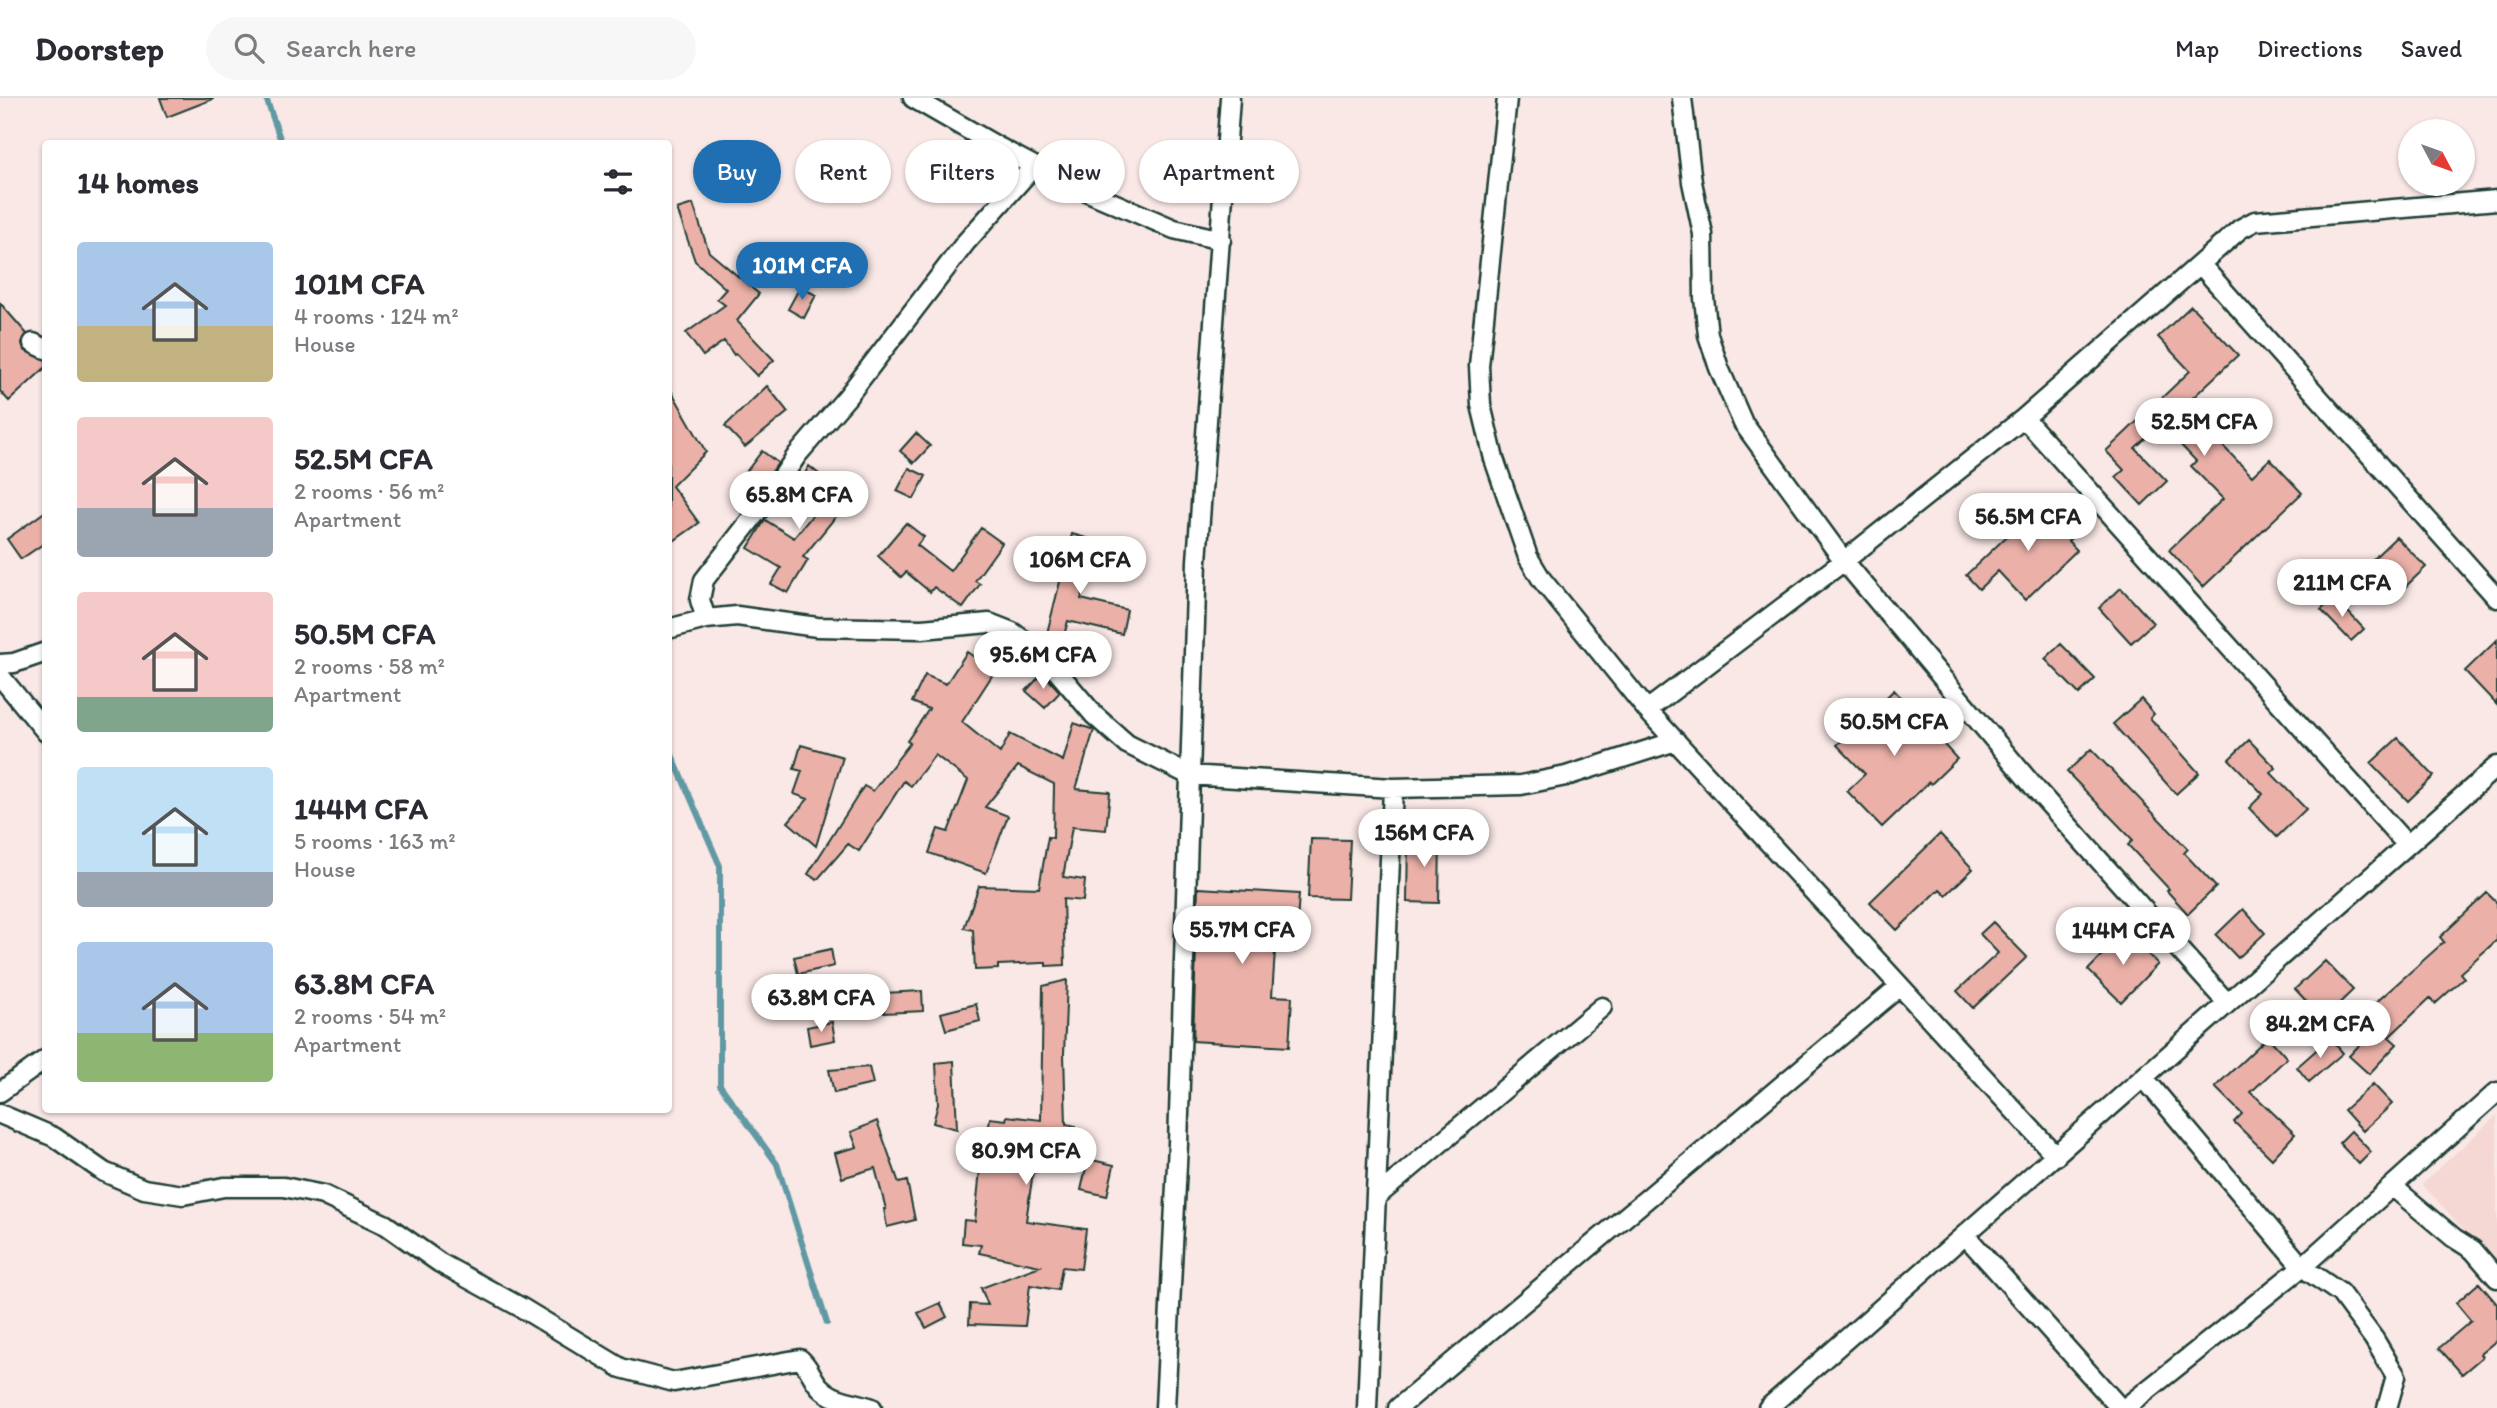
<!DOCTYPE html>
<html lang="en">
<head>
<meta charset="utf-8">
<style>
	body { margin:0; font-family:Itim,sans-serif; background:#f7f7f7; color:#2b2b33; height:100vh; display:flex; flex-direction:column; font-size:26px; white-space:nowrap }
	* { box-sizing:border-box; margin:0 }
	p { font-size:23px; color:#7c7c81 }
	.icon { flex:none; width:38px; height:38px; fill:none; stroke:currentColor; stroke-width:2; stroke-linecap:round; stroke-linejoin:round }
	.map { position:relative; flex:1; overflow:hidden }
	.details { position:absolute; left:42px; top:42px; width:630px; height:973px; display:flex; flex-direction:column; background:#fff; border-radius:7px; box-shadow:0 2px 5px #0004 }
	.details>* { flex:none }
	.top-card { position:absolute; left:693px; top:42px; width:665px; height:63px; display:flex; gap:14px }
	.needle { width:46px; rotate:131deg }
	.buttons { position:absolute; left:2398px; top:21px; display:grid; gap:14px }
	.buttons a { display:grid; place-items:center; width:77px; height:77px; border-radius:50%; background:#fff; box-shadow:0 2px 5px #0004; font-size:35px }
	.price { position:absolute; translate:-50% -60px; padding:0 16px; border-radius:24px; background:#fff; color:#222; font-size:23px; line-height:46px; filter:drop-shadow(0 2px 4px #0008) }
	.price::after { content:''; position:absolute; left:50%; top:42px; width:21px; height:16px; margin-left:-10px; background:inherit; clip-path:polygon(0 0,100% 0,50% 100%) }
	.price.current { background:#1f6fb2; color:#fff }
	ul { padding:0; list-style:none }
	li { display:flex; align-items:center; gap:21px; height:175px; padding:0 35px }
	li span { display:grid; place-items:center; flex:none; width:196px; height:140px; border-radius:7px; color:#555 }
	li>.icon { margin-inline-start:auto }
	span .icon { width:84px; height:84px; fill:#fffc; stroke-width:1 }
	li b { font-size:30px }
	h2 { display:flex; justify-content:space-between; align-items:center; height:84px; padding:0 35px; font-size:30px }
	.pill { padding:0 24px; border-radius:32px; background:#fff; box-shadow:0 2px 5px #0004; font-size:24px; line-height:63px }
	.pill.current { background:#1f6fb2; color:#fff }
	header { display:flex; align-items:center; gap:42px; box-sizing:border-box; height:98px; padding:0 35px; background:#fff; border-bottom:2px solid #e1e1e2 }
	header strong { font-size:33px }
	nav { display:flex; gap:38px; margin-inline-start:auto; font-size:24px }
	.search { width:490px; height:63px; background:#f7f7f7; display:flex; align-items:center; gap:18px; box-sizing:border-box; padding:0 24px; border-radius:38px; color:#7c7c81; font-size:26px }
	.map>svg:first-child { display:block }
</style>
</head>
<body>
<header>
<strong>Doorstep</strong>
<div class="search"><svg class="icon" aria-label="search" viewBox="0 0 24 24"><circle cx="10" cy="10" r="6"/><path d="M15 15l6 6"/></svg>Search here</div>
<nav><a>Map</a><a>Directions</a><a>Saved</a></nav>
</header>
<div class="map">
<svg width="2497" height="1310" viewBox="0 0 2497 1310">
	<rect width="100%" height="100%" fill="#f9e8e5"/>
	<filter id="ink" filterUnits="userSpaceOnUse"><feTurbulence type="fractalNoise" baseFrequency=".0143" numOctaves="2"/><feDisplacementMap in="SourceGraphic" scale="14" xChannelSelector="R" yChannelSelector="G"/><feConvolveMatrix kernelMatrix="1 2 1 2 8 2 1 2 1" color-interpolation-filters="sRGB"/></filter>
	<g filter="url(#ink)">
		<path fill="#f5d8d3" d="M2497 1017V1168L2422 1086Z"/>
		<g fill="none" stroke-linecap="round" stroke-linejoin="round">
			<path stroke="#6199a4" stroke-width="6" d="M266 0 282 46
				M668 648 720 768V987L777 1066 827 1225"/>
		</g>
		<path fill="#ebb1a9" stroke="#1f3d34" stroke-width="2" d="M160 0H213V1L167 19Z
			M693 106 709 154 759 196 737 223 774 262 757 278 736 256 734 257 724 243 703 258 686 235 725 207 717 201 726 191 695 163 677 111Z
			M800 189 816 197 804 220 788 211Z
			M0 205 27 236 22 245 24 252 46 262V269L9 303 0 293Z
			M2191 208 2238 257 2184 308 2252 378 2270 361 2302 395 2203 489 2169 452 2223 401 2191 368 2196 363 2161 326 2135 350 2167 383 2142 407 2116 379 2124 372 2106 353 2190 273 2158 239Z
			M668 287 706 354 672 388 699 425 668 447Z
			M767 288 788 314 745 349 725 328Z
			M916 335 930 348 914 365 900 353Z
			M762 353 778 365 760 391 743 378Z
			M809 368 850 401 803 459 808 462 788 495 771 486 781 470 748 450 765 422 794 440 823 404 797 390Z
			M909 370 926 378 914 401 897 393Z
			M2044 403 2075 436 2068 443 2077 452 2025 502 1998 473 1979 491 1966 477Z
			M46 413V444L21 461 7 441Z
			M906 425 924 439 917 447 950 473 981 430 1002 445 975 483 980 486 963 510 934 489 930 494 906 474 901 479 878 458Z
			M1072 436 1097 443 1081 501 1127 512 1122 536 1068 523 1061 548 1045 543Z
			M2396 439 2426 469 2401 493 2372 462Z
			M2121 490 2153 525 2131 545 2099 510Z
			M2334 499 2364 531 2351 543 2321 512Z
			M2497 542V607L2465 573Z
			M2061 546 2095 581 2079 596 2045 561Z
			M967 554 995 573 962 624 1000 655 1010 636 1063 663 1074 625 1094 632 1076 691 1110 694 1106 732 1072 729 1063 779 1085 782 1083 803 1063 801 1065 867 1046 868V865H1042L998 867V871L975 872 973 832 964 830 979 788 1039 790 1048 739 1053 740 1054 686 1018 668 985 709 1008 718 986 775 929 755 938 731 948 734 968 682 935 657 911 688 904 683 859 753 848 746 817 782 808 776 864 688 873 693 910 645 907 643 929 611 912 604 925 577 946 586Z
			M1043 575 1060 594 1045 610 1026 593Z
			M1894 592 1957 661 1931 686 1929 684 1882 729 1847 693 1865 676 1837 647Z
			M2141 601 2154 616 2150 620 2199 675 2176 696 2113 626Z
			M2398 640 2434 678 2408 703 2371 665Z
			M2249 642 2276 670 2271 675 2306 711 2277 739 2249 710 2263 696 2229 661Z
			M801 647 843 659 816 748 788 724 808 701 794 696 802 673 794 671Z
			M2091 651 2188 751 2184 755 2216 789 2188 816 2167 793 2169 791 2128 747 2133 742 2067 674Z
			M1940 736 1973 771 1946 797 1940 791 1897 832 1870 804Z
			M1408 738H1440L1439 805 1407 804Z
			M1311 741 1350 742 1347 801 1308 800Z
			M1198 790 1299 796 1295 854 1275 853 1272 898 1292 899 1289 949 1193 943Z
			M2487 795 2497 805V842L2460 875 2464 880 2435 906 2430 900 2389 939 2397 946 2369 976 2349 958 2384 921 2372 908 2444 844 2440 839Z
			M2243 811 2265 835 2238 860 2216 837Z
			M1993 824 2027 859 1973 910 1957 893 1998 855 1980 836Z
			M2125 834 2158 866 2121 904 2088 872Z
			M831 851 834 868 798 876 794 859Z
			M2325 863 2353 892 2323 921 2295 891Z
			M1067 882 1064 956 1066 1026 1076 1028 1069 1062 1040 1056 1037 1074H1033L1026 1123 1086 1131 1081 1171 1062 1169 1058 1192 1030 1187 1025 1228 969 1226 970 1206 988 1207 981 1190 1040 1168 979 1155 981 1147 962 1145 964 1122 975 1123 980 1071H983L990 1020 1006 1022 1007 1018 1041 1022 1043 888Z
			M922 893 923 913 884 915 883 895Z
			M976 906 980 923 946 932 941 915Z
			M832 924 835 942 810 947 807 929Z
			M2268 939 2287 960 2251 994 2295 1036 2272 1061 2234 1024 2242 1016 2215 989Z
			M2330 940 2343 955 2309 984 2297 969Z
			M954 963 957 1031 933 1025 938 1006 936 965Z
			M869 969 873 986 834 995 829 972Z
			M2373 986 2392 1006 2363 1033 2344 1012Z
			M877 1023 899 1085 907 1083 915 1122 887 1129 884 1111H886L875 1070 842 1080 835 1055 857 1049 851 1034Z
			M2351 1033 2371 1054 2359 1066 2339 1045Z
			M1088 1061 1114 1067 1107 1098 1081 1092Z
			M2479 1185 2497 1206V1242L2480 1256 2482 1259 2462 1276 2439 1250 2471 1223 2456 1205Z
			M940 1205 947 1219 926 1230 918 1215Z"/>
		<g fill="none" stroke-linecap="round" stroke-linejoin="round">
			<g stroke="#1f3d34" stroke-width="23">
				<path id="street" d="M913 0 1000 50 1060 82 1174 131 1221 142
					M1507 0 1479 268 1481 307 1494 361 1528 459 1542 482 1647 612 2056 1058
					M1682 0 1692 84 1703 136 1704 200 1708 237 1719 270 1743 325 1844 463 2033 688 2227 905
					M2200 166 2497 500
					M33 245 46 251
					M2024 320 2407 747
					M706 521 700 502 704 482 771 396 797 357 847 299 966 144 1034 68
					M668 531 706 521 737 518 817 529 922 531 989 525 1012 534 1031 547 1057 573 1094 617 1127 646 1189 677 1393 690 1521 687 1566 678 1676 643
					M0 566 14 565 46 554
					M0 578 46 634
					M1647 612 1844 463 2024 320 2240 131 2255 123 2497 102
					M2144 980 2302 1169 2340 1195 2374 1241 2396 1278 2387 1310
					M0 994 46 961
					M0 1016 54 1039 104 1074 144 1091 183 1097 224 1089H284L323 1097 386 1127 440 1165 522 1210 621 1270 674 1284 800 1261C811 1271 812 1281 820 1289 834 1304 854 1303 872 1310
					M2392 1088 2454 1140 2473 1152 2497 1180
					M1376 1099 1602 909
					M1965 1137 2120 1310
					M1165 1310 1178 1046 1197 463 1230 0
					M1367 1310 1393 690
					M1398 1310 1900 888
					M1768 1310 2497 668
					M2125 1310 2302 1169 2497 994"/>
			</g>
			<use href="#street" stroke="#fff" stroke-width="18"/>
		</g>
	</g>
</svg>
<div class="buttons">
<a><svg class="needle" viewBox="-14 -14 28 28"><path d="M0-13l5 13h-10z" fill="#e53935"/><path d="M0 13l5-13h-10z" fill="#7c7c81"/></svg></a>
</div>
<b class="price current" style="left:802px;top:204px">101M CFA</b>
<b class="price" style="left:2204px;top:360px">52.5M CFA</b>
<b class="price" style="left:799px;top:433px">65.8M CFA</b>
<b class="price" style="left:2028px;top:455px">56.5M CFA</b>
<b class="price" style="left:1080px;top:498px">106M CFA</b>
<b class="price" style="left:2342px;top:521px">211M CFA</b>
<b class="price" style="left:1043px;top:593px">95.6M CFA</b>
<b class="price" style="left:1894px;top:660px">50.5M CFA</b>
<b class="price" style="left:1424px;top:771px">156M CFA</b>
<b class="price" style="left:1242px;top:868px">55.7M CFA</b>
<b class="price" style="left:2123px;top:869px">144M CFA</b>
<b class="price" style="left:821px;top:936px">63.8M CFA</b>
<b class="price" style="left:2320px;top:962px">84.2M CFA</b>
<b class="price" style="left:1026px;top:1089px">80.9M CFA</b>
<div class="top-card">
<a class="pill current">Buy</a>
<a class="pill">Rent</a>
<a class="pill">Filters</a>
<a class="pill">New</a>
<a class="pill">Apartment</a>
</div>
<section class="details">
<h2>14 homes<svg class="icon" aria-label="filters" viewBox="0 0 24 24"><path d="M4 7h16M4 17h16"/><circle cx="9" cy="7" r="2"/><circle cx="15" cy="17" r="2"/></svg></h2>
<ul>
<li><span style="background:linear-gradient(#a9c7e8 60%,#c2b280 0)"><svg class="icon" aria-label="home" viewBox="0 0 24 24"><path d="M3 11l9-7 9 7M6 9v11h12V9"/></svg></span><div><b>101M CFA</b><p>4 rooms · 124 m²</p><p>House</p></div></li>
<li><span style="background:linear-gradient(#f6c9c9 65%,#9aa5b1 0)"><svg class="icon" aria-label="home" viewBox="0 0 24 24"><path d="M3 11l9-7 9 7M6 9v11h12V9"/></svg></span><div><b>52.5M CFA</b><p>2 rooms · 56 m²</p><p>Apartment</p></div></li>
<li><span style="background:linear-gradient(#f6c9c9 75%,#7fa58c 0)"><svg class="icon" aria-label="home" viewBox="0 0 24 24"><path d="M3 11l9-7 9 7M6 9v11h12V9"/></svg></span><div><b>50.5M CFA</b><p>2 rooms · 58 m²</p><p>Apartment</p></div></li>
<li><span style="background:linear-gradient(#bfe0f5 75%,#9aa5b1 0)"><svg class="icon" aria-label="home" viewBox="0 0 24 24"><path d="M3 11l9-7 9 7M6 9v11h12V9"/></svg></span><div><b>144M CFA</b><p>5 rooms · 163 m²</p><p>House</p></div></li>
<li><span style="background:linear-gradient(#a9c7e8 65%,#8fb573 0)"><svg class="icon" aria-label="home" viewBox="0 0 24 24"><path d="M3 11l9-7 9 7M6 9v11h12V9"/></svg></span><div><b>63.8M CFA</b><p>2 rooms · 54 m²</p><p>Apartment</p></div></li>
</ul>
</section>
</div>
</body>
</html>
